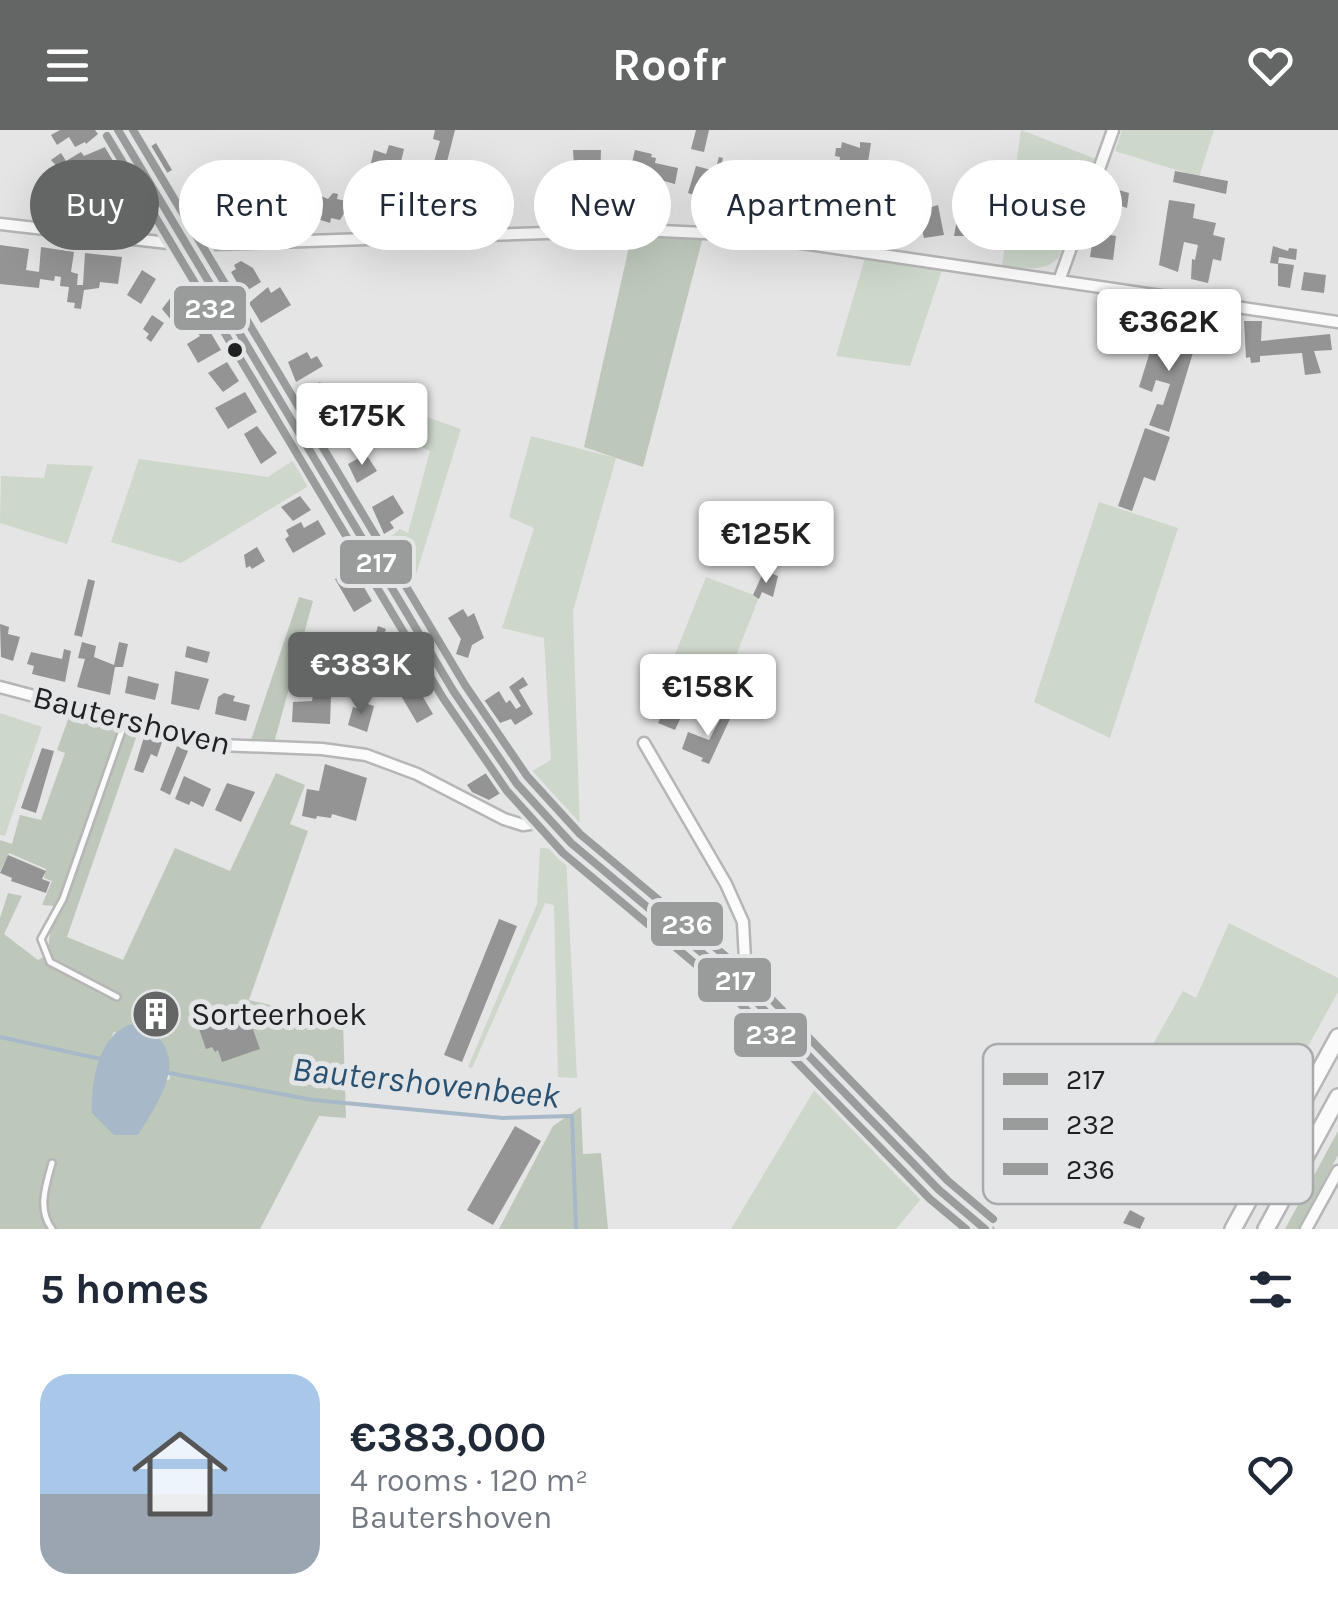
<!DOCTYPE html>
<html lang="en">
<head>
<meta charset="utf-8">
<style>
	body { margin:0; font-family:Karla,sans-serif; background:#f6f6f7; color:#1f2937; height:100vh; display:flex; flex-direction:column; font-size:38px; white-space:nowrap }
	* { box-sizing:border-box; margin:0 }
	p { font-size:32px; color:#747a83 }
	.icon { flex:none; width:55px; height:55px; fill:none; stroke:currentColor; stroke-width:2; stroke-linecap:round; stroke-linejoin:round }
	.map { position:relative; height:1099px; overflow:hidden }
	.side { display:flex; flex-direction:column; background:#fff; flex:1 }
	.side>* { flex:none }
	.banner { position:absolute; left:30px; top:30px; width:1280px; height:90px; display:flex; gap:20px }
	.price { position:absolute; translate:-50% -85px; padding:0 22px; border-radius:10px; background:#fff; color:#222; font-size:32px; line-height:65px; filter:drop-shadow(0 2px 5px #0008) }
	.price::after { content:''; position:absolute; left:50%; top:60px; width:30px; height:22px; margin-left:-15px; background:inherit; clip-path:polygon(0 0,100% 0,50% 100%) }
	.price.selected { background:#646565; color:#fff }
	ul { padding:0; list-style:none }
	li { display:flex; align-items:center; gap:30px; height:250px; padding:0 40px }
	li+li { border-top:2px solid #e0e1e3 }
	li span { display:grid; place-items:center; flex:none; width:280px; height:200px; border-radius:30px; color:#555 }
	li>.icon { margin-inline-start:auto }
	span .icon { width:120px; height:120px; fill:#fffc; stroke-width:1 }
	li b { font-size:42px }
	h2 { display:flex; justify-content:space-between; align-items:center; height:120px; padding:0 40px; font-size:42px }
	.chip { padding:0 35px; border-radius:45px; background:#fff; box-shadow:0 10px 40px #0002; font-size:35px; line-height:90px }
	.chip.selected { background:#646565; color:#fff }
	header { display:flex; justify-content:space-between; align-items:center; height:130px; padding:0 40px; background:#646565; color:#fff; font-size:45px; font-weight:700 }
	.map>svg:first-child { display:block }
</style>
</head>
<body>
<header><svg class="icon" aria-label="menu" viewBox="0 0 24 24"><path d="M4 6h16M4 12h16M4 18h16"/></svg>Roofr<svg class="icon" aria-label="heart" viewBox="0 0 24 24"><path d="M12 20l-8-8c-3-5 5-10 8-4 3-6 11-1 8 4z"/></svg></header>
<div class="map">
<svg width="1338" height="1099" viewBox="0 0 1338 1099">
	<rect width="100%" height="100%" fill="#e5e5e5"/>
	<path fill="#cdd7ca" d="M1021 0 1096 29 1059 127C1044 144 1022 137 1002 136Z
		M1122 0H1214L1199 47 1115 21Z
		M865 128 942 140 910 236 836 226Z
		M405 286H424L461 299 410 464 381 415 400 399 408 403 430 321 405 309Z
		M531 306 616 328 573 481 580 704 527 644 551 630 544 508 502 498 534 398 509 387Z
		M300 326 315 352 181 433 111 412 139 329 268 347Z
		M47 334 93 336 67 414 0 393 1 346 44 348Z
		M1099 372 1178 398 1110 608 1034 572Z
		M706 447 759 467 725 554 672 532Z
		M0 583 42 597 5 706 0 705Z
		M540 718 555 719 566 727 577 948 558 947 554 775 545 773 472 938 468 937 537 774Z
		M1229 793 1338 848V862L1226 1065 1152 1021 1129 1059 1085 1035 1183 861 1196 868Z
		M819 952 926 1063 896 1099H731Z"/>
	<path fill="#bdc8ba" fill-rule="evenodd" d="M703 107 643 337 584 317 631 108Z
		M299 467 313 471 274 613H250Z
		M70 584 137 605 67 807 123 830 175 718 230 741 276 643 305 655 290 694 308 701 249 870 343 892 346 988 319 986 260 1099H0V788L8 763 22 766 4 804 38 830 47 825 54 776 42 775 52 751 44 748 46 739 9 723 0 741V710L12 714 20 685 41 690 65 623 57 620ZM114 902 166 919 170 949 92 983C91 952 100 930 114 902Z
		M581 977 583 1024 601 1023 608 1099H499L553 996Z
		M1338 1001V1025L1299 1099H1285Z"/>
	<path fill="#a7b8c8" d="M137 893C195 920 162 967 138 1005H114L92 983C91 951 99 899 137 893Z"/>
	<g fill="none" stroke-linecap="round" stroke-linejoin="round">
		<path stroke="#a7b8c8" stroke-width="4" d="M0 907 101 929
			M169 943 313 970 503 988 572 986 576 1099"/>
	</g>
	<path fill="#949494" d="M60 0H95L98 4 86 14 85 12 75 17 69 7 57 15 51 5Z
		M435 0H455L431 95H405L409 78 426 77 431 59 419 56 417 64 413 63 416 49 412 48 420 31 433 35 440 11 433 9Z
		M696 0H709L704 22 691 19Z
		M842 12 860 18V12L871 13 866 45 838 42 840 27 835 26 836 18H841Z
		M156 13 172 40 158 48 144 21Z
		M389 15 404 19 398 44 381 40 377 53 367 50 374 20 386 24Z
		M105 17 117 37 102 46 104 54 108 59 125 49 138 72 116 84 119 89 110 95 95 67 90 70 87 64 89 63 85 56 91 52 85 43 91 39 87 33 79 38 75 32 61 41 51 30 61 23 66 31 81 22 84 26Z
		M573 20H601L600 53 575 54Z
		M635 20 652 24 651 27 656 28 655 33 678 38 675 54 660 50 659 54 629 45Z
		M719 27 723 28 715 58 731 62 734 52 745 55 739 79 688 63 696 36 715 41Z
		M458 40 490 48 483 76 499 75 500 93 446 95Z
		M1175 41 1228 51 1226 64 1173 52Z
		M765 43 791 47 785 84 774 82 776 70 772 69V77L761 74Z
		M291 46 310 53 308 60 328 69 333 63 338 64 337 69 346 71 349 62 354 63 356 55 365 57 363 65 367 66 361 90 348 86 350 81 346 80 340 90 331 88 330 93 287 79 281 75Z
		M211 56 227 61 230 66 221 82 200 75Z
		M1109 57 1129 63 1127 78 1104 70Z
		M885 59 898 61 894 86 875 83 877 68H884Z
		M997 67 999 89 993 91 995 96 1000 94 1003 105 985 110 977 106H954L958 84 969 83 968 79Z
		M1169 70 1195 74 1193 88 1216 93 1213 105 1225 108 1221 131 1213 129 1208 153 1191 149 1192 129 1195 130 1198 115 1184 112 1178 142 1159 135Z
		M938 75 944 105 924 108 921 96 926 94 922 80Z
		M1094 102 1116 106 1113 130 1090 127Z
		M0 115 29 119 26 140 39 142 41 117 74 122 71 142 78 144 77 155H83L85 123 122 127 118 154 100 152 99 158 84 160 81 179 74 178 75 173 67 172 69 157 60 156 61 147 55 146 54 151 40 149 39 158 0 154Z
		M1273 116 1288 121 1289 118 1297 119 1296 130 1279 127 1278 134 1270 133Z
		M241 131 253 138 261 152 243 163 231 142 236 139 234 135Z
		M1278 133 1294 135 1290 158 1278 156Z
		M142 140 156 149 141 174 127 165Z
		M1304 142 1326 145 1324 163 1301 160Z
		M268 157 271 163 280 157 291 175 261 193 249 173Z
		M175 162 191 178 180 192 175 188 172 191 162 179Z
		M152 185 164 193 151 212 146 208 149 204 143 199Z
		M1178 190 1195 193 1193 204 1198 206 1169 302 1149 295 1157 274 1163 275 1170 254 1156 250 1152 262 1139 257 1154 209 1163 212 1158 226 1176 231 1183 211 1175 210Z
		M1244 191H1262L1261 211 1330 204 1332 220 1314 221 1321 243 1305 245 1302 223 1260 226V232L1251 233 1250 227 1246 228Z
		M205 193 221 220 198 233 187 214 200 206 195 199Z
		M307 222 311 229 317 226 323 236 296 252 288 232Z
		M227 232 239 251 223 262 208 243Z
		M320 252 335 278 327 283 333 293 322 300 301 264Z
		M245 262 257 282 228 299 215 278Z
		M257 296 277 323 261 334 244 304Z
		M1145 298 1170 307 1155 351 1144 347 1132 381 1118 376Z
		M366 324 377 341 357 353 348 334Z
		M393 365 404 383 390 392 394 398 384 404 372 377Z
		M300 366 311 380 293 391 281 377Z
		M318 390 326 404 293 423 285 409 289 406 286 400 301 392 304 398Z
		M257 417 265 431 252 439 250 436 246 438 244 425Z
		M353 438 372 471 354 482 335 449Z
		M773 444 778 446 773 467 762 462 759 469 753 465 762 445 770 448Z
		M88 449 95 451 82 507 74 505Z
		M463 479 468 487 474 483 484 508 472 515 468 528 456 524 461 509 448 488Z
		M0 494 9 497 8 504 20 507 13 531 1 527Z
		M378 496 386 499 384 504 394 506 391 525 386 523 384 529 369 525Z
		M82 512 96 516 94 527 114 535 119 512 128 514 123 537H115L110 565 77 557 85 529 78 528Z
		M187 516 210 522 207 533 185 527Z
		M64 519 71 521 65 552 32 544 34 536 27 534 31 522 62 529Z
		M698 538 714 542 711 552 705 550 704 555 697 553 693 559 685 556 686 549 695 550Z
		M175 541 209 549 199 580 171 574Z
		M128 546 159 554 155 570 125 563Z
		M523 547 528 555 519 560 533 584 515 595 511 589 500 593 484 571 499 561 506 573 510 570 516 579 521 576 509 557Z
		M416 555 433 584 417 593 400 564Z
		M224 563 235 566 233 571 250 575 246 591 215 584 218 567Z
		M313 565 331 566 330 594 292 592 293 572 312 571Z
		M683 566 689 569 675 600 658 593 670 567 681 571Z
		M364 573 374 576 367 602 348 595 353 577 362 580Z
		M728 574 735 578 709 634 701 631 703 628 682 619 688 602 709 610Z
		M144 607 162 612 157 627 151 624 143 643 134 640Z
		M177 616 188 621 170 665 160 660Z
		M42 618 54 621 36 683 21 678Z
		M325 634 367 648 356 691 332 684 331 688 317 686 316 689 302 686 307 659 319 661Z
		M491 640 504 661 489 670 472 662 467 655Z
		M184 646 211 659 203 677 191 671 189 675 175 669Z
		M227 653 255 662 241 692 215 680Z
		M8 725 46 741 42 749 50 752 46 763 11 751 12 748 0 743Z
		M499 789 517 796 462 932 444 925Z
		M246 880 260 919 222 932 218 920 215 922 212 917 206 919 199 899Z
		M515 996 541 1011 493 1095 467 1080Z
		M1130 1080 1145 1088 1140 1099 1123 1093Z"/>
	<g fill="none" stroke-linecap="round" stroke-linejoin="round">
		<g stroke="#b6b6b6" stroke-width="10">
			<path id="service" d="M117 867 50 832 41 809 63 769 125 592
				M52 1033C46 1055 37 1079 52 1099"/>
		</g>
		<g stroke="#b6b6b6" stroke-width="15">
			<path id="minor" d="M0 94 186 115 639 100 747 105 1338 192
				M1059 151 1113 0
				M0 557 220 615 322 619 366 625 417 644 504 689 523 695 548 691
				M644 613 726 754 743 792 745 830 739 854
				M1306 1099 1338 1041"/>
		</g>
		<g stroke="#b6b6b6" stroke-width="19">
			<path id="tertiary" d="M118 0 454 562 517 654 571 713 739 854 939 1060 985 1099"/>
		</g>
		<g stroke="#b6b6b6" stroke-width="20">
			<path id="secondary" d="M1233 1099 1338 907
				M1266 1099 1338 967"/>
		</g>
		<use href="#service" stroke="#fbfbfb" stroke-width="5"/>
		<use href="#minor" stroke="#fbfbfb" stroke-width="10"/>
		<use href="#tertiary" stroke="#fbfbfb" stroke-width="14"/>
		<use href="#secondary" stroke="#fbfbfb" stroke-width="15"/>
		<g stroke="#e4e5e6" stroke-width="15">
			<path id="bus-1" d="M118 0 454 562 517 654 571 713 739 854 939 1060 985 1099"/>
		</g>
		<g stroke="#e4e5e6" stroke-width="15">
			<path id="bus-2" d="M107 6 443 568 507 661 563 723 730 863 930 1069 966 1099"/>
		</g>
		<g stroke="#e4e5e6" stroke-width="15">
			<path id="bus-3" d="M133 0 465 555 527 646 580 704 748 845 948 1051 993 1089"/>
		</g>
		<use href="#bus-1" stroke="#9a9b9b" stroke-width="8"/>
		<use href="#bus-2" stroke="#9a9b9b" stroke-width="8"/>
		<use href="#bus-3" stroke="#9a9b9b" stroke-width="8"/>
	</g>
	<defs>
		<g id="building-disc" transform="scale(2.5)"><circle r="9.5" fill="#646565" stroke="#e4e5e6"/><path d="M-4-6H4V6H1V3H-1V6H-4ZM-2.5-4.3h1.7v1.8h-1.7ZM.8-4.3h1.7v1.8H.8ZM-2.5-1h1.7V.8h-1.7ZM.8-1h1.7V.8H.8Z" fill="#fff"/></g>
	</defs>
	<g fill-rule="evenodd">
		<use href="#building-disc" x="156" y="884"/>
	</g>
	<circle fill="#1f2020" stroke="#e4e5e6" stroke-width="4" cx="235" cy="220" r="9"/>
	<g text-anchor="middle" stroke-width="10" stroke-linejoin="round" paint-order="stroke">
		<g font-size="32" fill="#1f2020" stroke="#e4e5e6">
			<text transform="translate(132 590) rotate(14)" y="11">Bautershoven</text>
		</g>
		<g font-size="32" fill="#1f2020" stroke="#e4e5e6" text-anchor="start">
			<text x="191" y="895">Sorteerhoek</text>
		</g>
		<g font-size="35" font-style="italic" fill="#285172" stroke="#e4e5e6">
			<text transform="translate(426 952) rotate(6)" y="12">Bautershovenbeek</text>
		</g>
	</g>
	<rect x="983" y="914" width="330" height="160" rx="15" fill="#e4e5e6" stroke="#a9aaab" stroke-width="2.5"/>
	<rect x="1003" y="943" width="45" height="12" fill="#9a9b9b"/>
	<rect x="1003" y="988" width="45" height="12" fill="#9a9b9b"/>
	<rect x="1003" y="1033" width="45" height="12" fill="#9a9b9b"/>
	<g font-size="28" fill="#1f2020">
		<text x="1066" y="959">217</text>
		<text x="1066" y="1004">232</text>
		<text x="1066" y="1049">236</text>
	</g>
	<g stroke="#e4e5e6" stroke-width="4">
		<rect x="172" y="154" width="76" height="48" rx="10" fill="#9a9b9b"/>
		<rect x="338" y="408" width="76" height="48" rx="10" fill="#9a9b9b"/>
		<rect x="649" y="770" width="76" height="48" rx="10" fill="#9a9b9b"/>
		<rect x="696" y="826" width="77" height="48" rx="10" fill="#9a9b9b"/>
		<rect x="732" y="881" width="77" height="48" rx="10" fill="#9a9b9b"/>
	</g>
	<g font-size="28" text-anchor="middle" font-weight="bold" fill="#fff">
		<text x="210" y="188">232</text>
		<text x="376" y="442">217</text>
		<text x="687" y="804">236</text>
		<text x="735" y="860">217</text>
		<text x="771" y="914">232</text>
	</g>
</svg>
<b class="price" style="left:1169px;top:244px">€362K</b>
<b class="price" style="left:362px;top:338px">€175K</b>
<b class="price" style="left:766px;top:456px">€125K</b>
<b class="price selected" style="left:361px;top:587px">€383K</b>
<b class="price" style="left:708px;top:609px">€158K</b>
<div class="banner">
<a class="chip selected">Buy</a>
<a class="chip">Rent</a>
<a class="chip">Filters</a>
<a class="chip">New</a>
<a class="chip">Apartment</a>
<a class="chip">House</a>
</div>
</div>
<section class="side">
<h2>5 homes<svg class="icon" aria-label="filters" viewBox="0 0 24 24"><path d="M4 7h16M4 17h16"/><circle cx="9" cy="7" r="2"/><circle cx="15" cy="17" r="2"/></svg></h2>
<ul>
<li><span style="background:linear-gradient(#a9c7e8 60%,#9aa5b1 0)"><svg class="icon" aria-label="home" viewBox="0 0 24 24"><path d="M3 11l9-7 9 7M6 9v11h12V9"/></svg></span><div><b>€383,000</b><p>4 rooms · 120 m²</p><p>Bautershoven</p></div><svg class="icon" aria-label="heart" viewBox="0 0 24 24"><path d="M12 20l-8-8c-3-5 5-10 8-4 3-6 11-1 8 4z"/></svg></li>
</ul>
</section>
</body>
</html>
